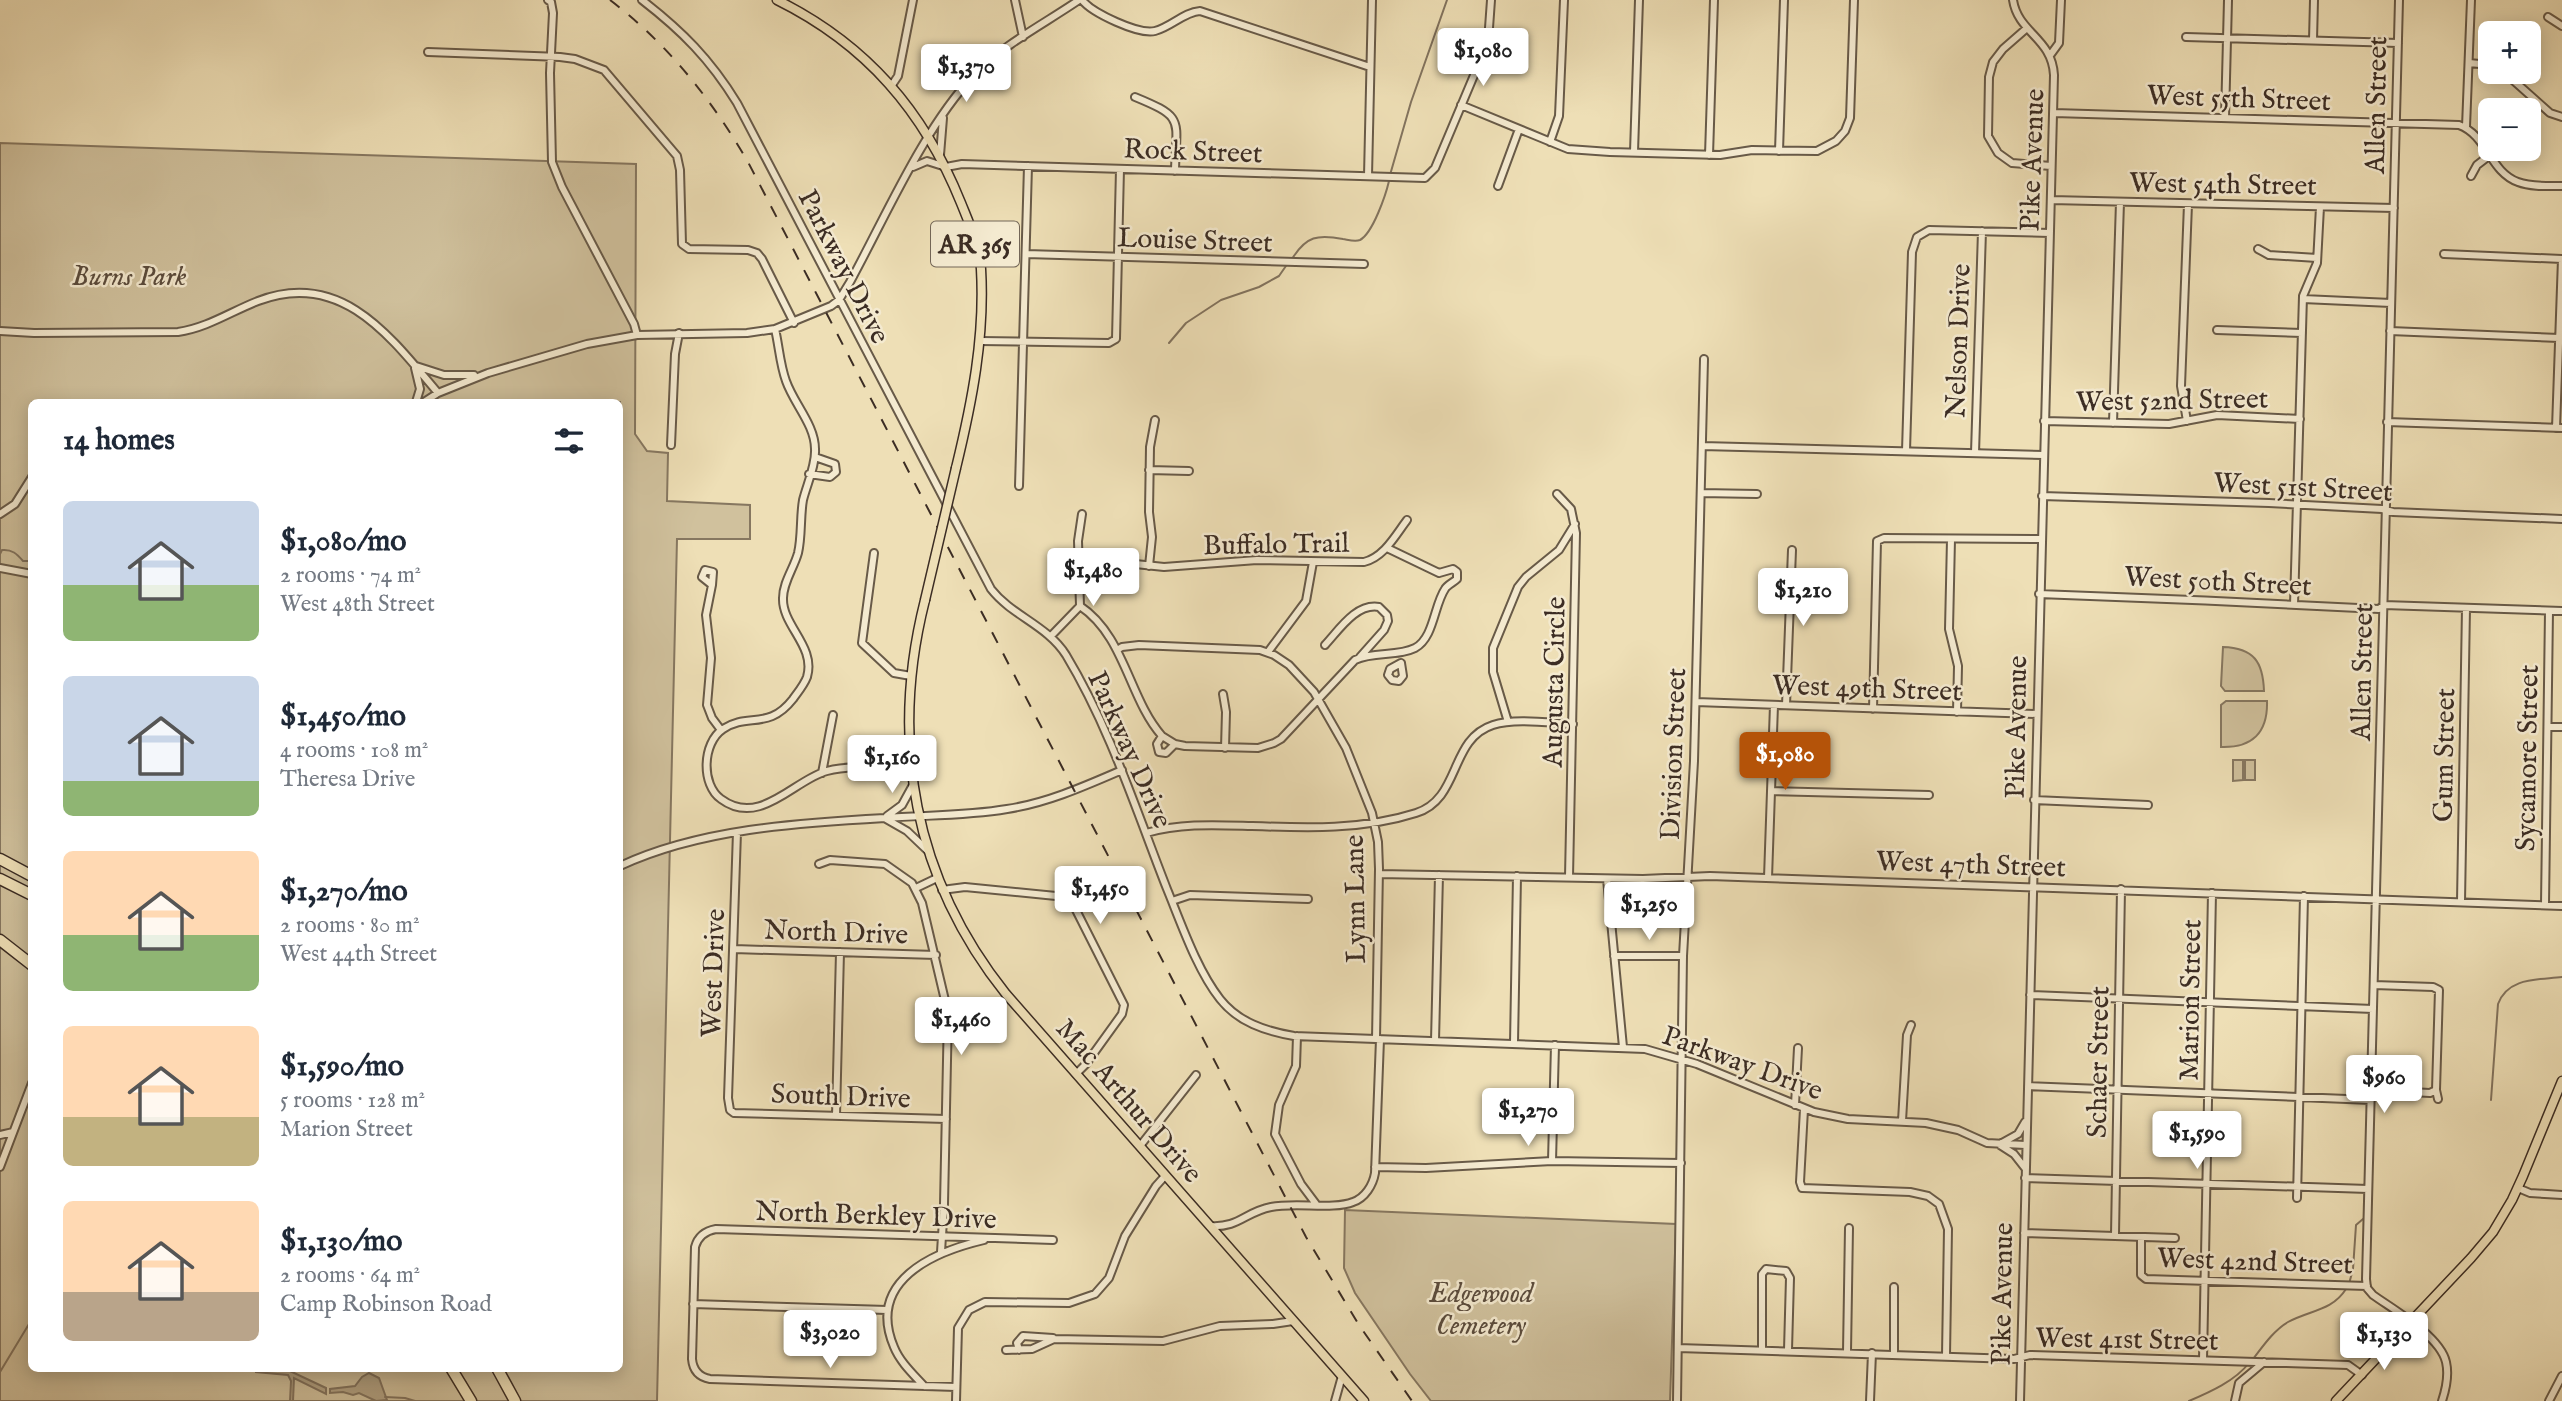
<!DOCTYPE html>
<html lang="en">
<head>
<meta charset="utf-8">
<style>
	body { margin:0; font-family:"IM FELL English",serif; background:#f6f6f7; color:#1f2937; height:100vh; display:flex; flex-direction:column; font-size:26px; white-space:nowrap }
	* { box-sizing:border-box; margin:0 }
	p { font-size:23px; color:#747a83 }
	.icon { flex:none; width:38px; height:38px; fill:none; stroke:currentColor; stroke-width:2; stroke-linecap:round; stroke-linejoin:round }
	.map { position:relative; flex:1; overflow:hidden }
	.side { position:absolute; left:28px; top:399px; width:595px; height:973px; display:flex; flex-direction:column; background:#fff; border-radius:10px; box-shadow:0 4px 18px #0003 }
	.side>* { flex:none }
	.fabs { position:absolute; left:2478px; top:21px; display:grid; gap:14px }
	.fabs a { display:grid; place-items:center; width:63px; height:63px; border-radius:10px; background:#fff; box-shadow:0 4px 18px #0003; font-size:35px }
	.price { position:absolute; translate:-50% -60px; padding:0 16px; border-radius:7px; background:#fff; color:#222; font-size:23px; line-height:46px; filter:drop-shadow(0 2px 4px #0008) }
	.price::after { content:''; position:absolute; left:50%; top:42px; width:21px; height:16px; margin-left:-10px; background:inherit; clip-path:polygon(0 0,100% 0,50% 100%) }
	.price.on { background:#b45309; color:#fff }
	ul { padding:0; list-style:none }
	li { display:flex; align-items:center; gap:21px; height:175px; padding:0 35px }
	li span { display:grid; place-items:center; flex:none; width:196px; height:140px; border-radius:10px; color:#555 }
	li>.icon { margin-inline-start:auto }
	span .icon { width:84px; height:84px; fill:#fffc; stroke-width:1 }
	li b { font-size:30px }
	h2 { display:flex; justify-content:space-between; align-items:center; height:84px; padding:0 35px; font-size:30px }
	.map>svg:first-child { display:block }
</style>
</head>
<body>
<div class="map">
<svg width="2562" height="1401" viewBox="0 0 2562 1401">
	<rect width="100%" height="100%" fill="#eedfb6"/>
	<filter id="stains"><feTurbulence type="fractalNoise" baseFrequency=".00286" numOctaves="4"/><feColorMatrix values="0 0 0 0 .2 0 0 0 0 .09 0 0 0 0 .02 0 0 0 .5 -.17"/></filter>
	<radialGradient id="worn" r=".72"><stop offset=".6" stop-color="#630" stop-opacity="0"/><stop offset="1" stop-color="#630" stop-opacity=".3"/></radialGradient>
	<path fill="#d0c19d" stroke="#867760" stroke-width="2" fill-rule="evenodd" d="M0 143 636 164 635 434 647 451 668 453 667 501 750 505V539H677L657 1401H0ZM32 402H620V1368H32Z
		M2223 647C2254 648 2263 662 2264 691H2225L2221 686Z
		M2226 701H2267C2268 733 2252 748 2221 747V705Z
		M2233 760H2243V780L2233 781Z
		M2245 760H2255V780H2245Z
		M1345 1210 1676 1224 1670 1401H1431L1410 1374 1355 1293 1344 1268Z"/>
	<path fill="#b1a284" stroke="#82735e" stroke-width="2" d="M256 1369 290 1371 326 1388V1394L294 1378 293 1401H290L291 1381 288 1375 256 1372Z
		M369 1373 379 1378 387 1400 376 1401 359 1393 353 1395 343 1392 330 1393V1389L355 1386 362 1377Z"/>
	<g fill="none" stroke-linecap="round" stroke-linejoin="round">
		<path stroke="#82735e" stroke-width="2" d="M1390 175 1411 102 1447 0
			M1292 259C1306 236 1318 234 1343 239 1349 240 1355 242 1360 240 1373 233 1386 194 1389 181
			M1169 343 1186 323 1221 300 1259 287 1279 276 1288 263
			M0 554 2 550C12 549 17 554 23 561H32
			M2491 1100 2498 1004C2508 977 2538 980 2562 977
			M2349 1284 2353 1269 2356 1225 2363 1219
			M2253 1359C2263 1346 2274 1330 2288 1322 2310 1310 2332 1311 2346 1289
			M0 1372 32 1319
			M385 1397 405 1398 415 1401
			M2189 1401C2210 1392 2235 1381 2249 1363"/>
		<g stroke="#685a48" stroke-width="10">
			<path id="minor" d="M548 0 551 2 553 13 550 73 552 162 562 187 634 324 637 335
				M642 0C682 31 710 59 737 103L991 589C1012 616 1047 625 1066 655 1110 728 1136 810 1167 889 1181 923 1197 970 1220 999 1238 1022 1265 1031 1294 1036L1645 1049 1697 1064 1814 1112 1848 1119 1926 1123 1958 1130 1987 1143 2025 1145
				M1015 0 1023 37
				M1082 0C1092 13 1139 35 1155 31 1171 27 1184 12 1200 11L1370 67
				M2013 0C2018 33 2052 38 2054 75L2020 1401
				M2399 0 2366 1279 2367 1288 2373 1295C2394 1310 2440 1336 2446 1362 2449 1375 2446 1389 2442 1401
				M2548 17 2562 26
				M2027 28 2003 49 1993 62 1989 77 1988 136 1998 153 2012 163 2051 166
				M2186 37 2398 43
				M2313 40 2314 0
				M428 52 560 57 575 59 604 70 677 156 680 170 682 244 689 249 748 250 757 253 762 259 794 323
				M2051 54 2059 43 2061 0
				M2469 63 2490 65
				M2504 72 2550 113 2562 117
				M892 85 898 76 913 0
				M1135 97C1186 118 1176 119 1175 171
				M1461 105 1568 149 1610 152 1720 155 1752 150 1817 151 1836 141 1845 131 1850 118 1854 0
				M2054 113 2459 125C2487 135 2490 172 2518 182 2531 187 2548 186 2562 186
				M2225 118 2228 0
				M2466 127 2471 0
				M1550 142 1559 116 1564 0
				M1779 151 1784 0
				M1634 152 1639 0
				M940 155 943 118
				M1709 155 1714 0
				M913 167 927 161 946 167 962 164 1425 178 1435 168 1488 42 1491 0
				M1368 176 1372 0
				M2471 176 2477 165 2490 155
				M1498 186 1519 129
				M2051 200 2394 208
				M2258 249 2269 255 2317 258
				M1026 254 1364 264
				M2444 254 2562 259
				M2303 299 2391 303
				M775 329C779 346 780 365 786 381 794 404 815 425 815 449 816 465 807 484 803 500 800 517 802 536 798 553 794 568 783 582 783 598 782 626 816 646 807 677 804 685 798 692 793 699 768 731 748 712 723 729 702 743 701 785 721 799 760 828 795 779 827 771 854 764 885 769 912 768
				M2217 330 2302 333
				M0 331 34 333 178 332C207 328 232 311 258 301 341 269 390 336 438 393
				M2390 331 2559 338
				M980 341 1109 343 1116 339 1120 169
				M416 366 444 375H474
				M415 368 420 389 416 402
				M424 402 438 393 488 373 587 344 637 335 747 333 775 329 831 306 839 300 850 282C886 216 923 129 974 75 1004 44 1044 24 1079 0
				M2044 421 2169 424 2217 415 2300 419
				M2187 421 2181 386 2188 204
				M2387 422 2562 428
				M2113 423 2120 202
				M2556 428 2562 259
				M671 445 675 354 679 333
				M1702 446 2043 455
				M1906 451 1912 252 1917 237 1929 230 2050 233
				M1975 453 1982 231
				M1149 470 1189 471
				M809 474 830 477 836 472 835 464 815 457
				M1019 486 1028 166
				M1701 493 1757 494
				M1557 494 1571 509 1576 533 1569 877
				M2042 496 2269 503 2382 509 2393 512 2562 519
				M0 514 15 504 32 477
				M1951 539 1949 629 1958 666 1957 712
				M1387 548 1439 573
				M874 553 862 643 894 673 911 676
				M1078 558 1164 567 1257 560 1364 562C1384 557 1395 536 1407 520
				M1149 566 1152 537 1149 512 1150 447 1155 420
				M0 568 32 574
				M705 570 713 572 712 585 702 577Z
				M712 585 706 615 711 658 707 705 712 718 721 730
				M2039 594C2153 598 2265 603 2379 609L2384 605 2562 611
				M2294 605 2303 296 2317 263 2320 207
				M1080 606C1125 636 1129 699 1162 736L1175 744 1185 746 1258 748 1274 743 1281 739 1355 660C1374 651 1397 657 1415 648 1434 638 1434 605 1445 589 1447 585 1454 582 1457 579V572L1453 569 1439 573
				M1051 636 1080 606 1078 541 1082 514
				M1325 645C1339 630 1356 603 1379 607L1387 615 1388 621 1384 630 1360 657
				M1117 650 1122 647 1139 645 1260 650 1274 655 1289 665 1314 692 1346 748 1372 813 1378 842 1379 869 1376 1039
				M1268 652 1306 601 1313 562
				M1401 663 1403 676 1399 681 1392 680 1388 675 1390 669Z
				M1223 694 1226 712 1225 748
				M1696 702 2037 714
				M1786 705 1792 550
				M1873 709 1877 541 1884 538 2041 539
				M1508 722 1493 672V648L1518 587 1526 577 1559 550 1575 524
				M2548 727H2562
				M1162 736 1157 744 1159 752 1166 753 1175 744
				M822 773 833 715
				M1771 791 1929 795
				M2034 800 2148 805
				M887 816 902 805 913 785
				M886 819 907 831 928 851
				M737 832 728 1098 730 1110 734 1113 946 1119
				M1146 833C1182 823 1215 825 1252 826 1307 828 1363 830 1416 813 1461 799 1449 739 1493 725 1514 718 1550 723 1573 724
				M819 864 830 860 885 864 912 883 922 903 948 1013 944 1204 941 1252
				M620 866C699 829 797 823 885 818 925 815 966 816 1007 809 1047 803 1085 786 1122 770
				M1379 874 1643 879 1710 876 2562 906
				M1768 878 1774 705
				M1607 879 1623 1047
				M916 888 937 878
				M942 890 965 887 1056 896 1067 900 1076 910 1124 1005 1122 1014 1086 1064 1076 1074
				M1172 901 1190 895 1308 899
				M2461 902 2466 608
				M2545 905 2549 611
				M734 949 936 955
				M1614 956H1683
				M2374 985 2433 987 2439 990 2436 1090 2438 1099
				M2030 995 2373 1009
				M1297 1036 1296 1066 1279 1105 1275 1134 1301 1184 1316 1204
				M1435 1041 1439 875
				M1514 1043 1517 876
				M2028 1086 2371 1100
				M2371 1090 2430 1093 2436 1090
				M1795 1105 1798 1048
				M1804 1109 1800 1182 1802 1188 1910 1192 1928 1196 1939 1204 1948 1229 1946 1356
				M836 1116 840 952
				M1902 1121 1907 1035 1911 1025
				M0 1135 13 1132
				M2000 1144 2018 1134 2025 1122
				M2000 1145 2014 1154 2025 1168
				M1140 1146 1196 1075
				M1552 1161 1555 1045
				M0 1167 32 1083
				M1375 1167 1426 1168 1552 1161 1681 1163
				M2025 1178 2368 1189
				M2518 1188 2530 1193 2562 1195
				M2297 1198 2304 896
				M1210 1226C1239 1228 1245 1212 1271 1207 1296 1202 1333 1210 1353 1202 1365 1198 1373 1185 1375 1173L1380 1039
				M2024 1233 2175 1238
				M2115 1235 2121 889
				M2141 1237V1275L2146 1279 2367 1286
				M1894 1287V1354
				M693 1304 887 1310
				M1678 1348 2014 1359 2030 1355 2348 1365 2362 1375
				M1006 1350 1032 1349 1054 1339 1163 1341 1220 1326 1273 1324 1293 1321
				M1019 1350 1017 1343 1023 1336 1053 1338
				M1762 1350V1274L1766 1269 1786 1271 1790 1278 1788 1350
				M1847 1352 1849 1228
				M2203 1360 2212 893
				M924 1386C913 1374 900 1362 894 1347 866 1281 933 1252 984 1240
				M956 1387 710 1379C699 1377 693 1370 692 1359L695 1247C698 1236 705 1231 716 1229L1053 1240
				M956 1401 958 1328 969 1310 985 1302 1069 1303 1095 1294 1109 1278 1125 1236 1156 1186 1165 1176
				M1335 1401 1342 1376
				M1677 1401 1683 956 1694 761 1704 359
				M1870 1401 1872 1353
				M2235 1401 2239 1383 2264 1362
				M2549 1401 2562 1376"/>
		</g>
		<g stroke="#3c2d24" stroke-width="11">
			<path id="major" d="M777 0C866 44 924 111 961 203 969 223 980 247 981 269 985 337 972 402 956 468
				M925 600C889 742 914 879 1006 994L1364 1401
				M2336 1401 2471 1258 2493 1232 2512 1200 2523 1176 2562 1081"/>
		</g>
		<g stroke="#3c2d24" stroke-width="13">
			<path id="highway" d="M0 859 32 876
				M0 879 32 895
				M0 940 32 965
				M451 1368 471 1401
				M497 1368 515 1401"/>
		</g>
		<use href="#minor" stroke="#f4ead0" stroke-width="6"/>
		<use href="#major" stroke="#eedfb6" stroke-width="8"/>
		<use href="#highway" stroke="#eedfb6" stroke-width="10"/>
		<path stroke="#3c2d24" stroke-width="2" stroke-dasharray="12 12" stroke-linecap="butt" d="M610 0C668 44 712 100 748 162L1306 1237 1359 1325 1412 1401"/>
		<g stroke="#3c2d24" stroke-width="11" stroke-linecap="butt">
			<path id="major-bridge" d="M925 600 956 468"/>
		</g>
		<use href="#major-bridge" stroke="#eedfb6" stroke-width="8"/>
	</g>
	<g text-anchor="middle" stroke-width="5" stroke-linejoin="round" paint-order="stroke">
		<rect fill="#f4ead0" stroke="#736658" stroke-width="2" x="931" y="221.5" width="88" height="45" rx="5"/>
		<g font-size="26" font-weight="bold" fill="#3c2d24">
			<text x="975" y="253">AR 365</text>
		</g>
		<g font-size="28" fill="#3c2d24" stroke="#f4ead0">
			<text transform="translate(2239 97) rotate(2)" y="10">West 55th Street</text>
			<text transform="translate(2375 105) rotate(-89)" y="10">Allen Street</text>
			<text transform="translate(1193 150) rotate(2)" y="10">Rock Street</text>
			<text transform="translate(2031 160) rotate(-88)" y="10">Pike Avenue</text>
			<text transform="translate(2223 183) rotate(1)" y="10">West 54th Street</text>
			<text transform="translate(1195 239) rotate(2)" y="10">Louise Street</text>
			<text transform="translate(845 266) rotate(63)" y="10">Parkway Drive</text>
			<text transform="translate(1957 341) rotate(-88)" y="10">Nelson Drive</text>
			<text transform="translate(2172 399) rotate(-1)" y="10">West 52nd Street</text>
			<text transform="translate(2303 486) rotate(3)" y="10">West 51st Street</text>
			<text transform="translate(1276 543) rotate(-1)" y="10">Buffalo Trail</text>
			<text transform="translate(2218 580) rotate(3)" y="10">West 50th Street</text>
			<text transform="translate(2361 672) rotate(-89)" y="10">Allen Street</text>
			<text transform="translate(1553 682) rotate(-89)" y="10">Augusta Circle</text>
			<text transform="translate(1867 687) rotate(2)" y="10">West 49th Street</text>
			<text transform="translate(2015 727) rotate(-89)" y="10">Pike Avenue</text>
			<text transform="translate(1131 749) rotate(66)" y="10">Parkway Drive</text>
			<text transform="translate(1672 754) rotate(-88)" y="10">Division Street</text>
			<text transform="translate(2443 755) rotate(-89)" y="10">Gum Street</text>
			<text transform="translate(2526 758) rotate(-89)" y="10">Sycamore Street</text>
			<text transform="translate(1971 863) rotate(2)" y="10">West 47th Street</text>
			<text transform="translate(1354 899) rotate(-91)" y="10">Lynn Lane</text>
			<text transform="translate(836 931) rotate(2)" y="10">North Drive</text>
			<text transform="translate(712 973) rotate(-88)" y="10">West Drive</text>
			<text transform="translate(2189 1000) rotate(-89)" y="10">Marion Street</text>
			<text transform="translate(1743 1062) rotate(20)" y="10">Parkway Drive</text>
			<text transform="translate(2097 1062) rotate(-89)" y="10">Schaer Street</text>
			<text transform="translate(841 1095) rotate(2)" y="10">South Drive</text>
			<text transform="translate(1130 1100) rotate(49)" y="10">Mac Arthur Drive</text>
			<text transform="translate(876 1214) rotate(2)" y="10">North Berkley Drive</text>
			<text transform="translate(2255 1260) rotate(2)" y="10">West 42nd Street</text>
			<text transform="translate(2001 1294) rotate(-89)" y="10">Pike Avenue</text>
			<text transform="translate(2127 1338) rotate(1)" y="10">West 41st Street</text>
		</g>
		<g font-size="28" font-style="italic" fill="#5a4b3c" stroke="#f4ead0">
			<text x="129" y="285">Burns Park</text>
			<text x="1481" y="1302">Edgewood<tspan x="1481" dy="32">Cemetery</tspan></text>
		</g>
	</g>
	<rect width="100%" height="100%" filter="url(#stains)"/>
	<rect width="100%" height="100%" fill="url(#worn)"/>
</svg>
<div class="fabs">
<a>+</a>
<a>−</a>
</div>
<b class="price" style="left:1483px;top:88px">$1,080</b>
<b class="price" style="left:966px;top:104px">$1,370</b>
<b class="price" style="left:1093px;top:608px">$1,480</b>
<b class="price" style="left:1803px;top:628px">$1,210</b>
<b class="price on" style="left:1785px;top:792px">$1,080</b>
<b class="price" style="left:892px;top:795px">$1,160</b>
<b class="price" style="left:1100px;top:926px">$1,450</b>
<b class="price" style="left:1649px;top:942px">$1,250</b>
<b class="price" style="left:961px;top:1057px">$1,460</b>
<b class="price" style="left:2384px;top:1115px">$960</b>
<b class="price" style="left:1528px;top:1148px">$1,270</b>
<b class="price" style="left:2197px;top:1171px">$1,590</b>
<b class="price" style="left:830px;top:1370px">$3,020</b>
<b class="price" style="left:2384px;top:1372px">$1,130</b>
<section class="side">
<h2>14 homes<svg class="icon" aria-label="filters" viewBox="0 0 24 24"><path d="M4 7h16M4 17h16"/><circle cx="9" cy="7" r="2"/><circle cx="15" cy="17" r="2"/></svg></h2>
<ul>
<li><span style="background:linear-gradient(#c9d6e8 60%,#8fb573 0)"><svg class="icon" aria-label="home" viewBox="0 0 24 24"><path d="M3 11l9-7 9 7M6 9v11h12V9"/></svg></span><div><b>$1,080/mo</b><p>2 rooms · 74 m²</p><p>West 48th Street</p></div></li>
<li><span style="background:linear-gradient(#c9d6e8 75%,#8fb573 0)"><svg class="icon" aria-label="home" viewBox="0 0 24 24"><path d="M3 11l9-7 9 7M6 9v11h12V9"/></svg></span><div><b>$1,450/mo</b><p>4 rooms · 108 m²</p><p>Theresa Drive</p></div></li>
<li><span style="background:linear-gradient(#ffd9b3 60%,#8fb573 0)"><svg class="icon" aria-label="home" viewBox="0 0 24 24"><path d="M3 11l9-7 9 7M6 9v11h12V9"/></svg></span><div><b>$1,270/mo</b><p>2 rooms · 80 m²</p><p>West 44th Street</p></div></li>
<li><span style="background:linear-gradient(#ffd9b3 65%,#c2b280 0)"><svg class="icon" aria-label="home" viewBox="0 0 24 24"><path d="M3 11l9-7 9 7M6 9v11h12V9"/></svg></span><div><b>$1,590/mo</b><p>5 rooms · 128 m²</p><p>Marion Street</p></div></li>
<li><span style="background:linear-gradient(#ffd9b3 65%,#b9a48a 0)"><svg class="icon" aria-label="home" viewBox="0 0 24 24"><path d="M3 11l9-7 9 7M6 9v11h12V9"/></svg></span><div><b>$1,130/mo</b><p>2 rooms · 64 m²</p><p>Camp Robinson Road</p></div></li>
</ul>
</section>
</div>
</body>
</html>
